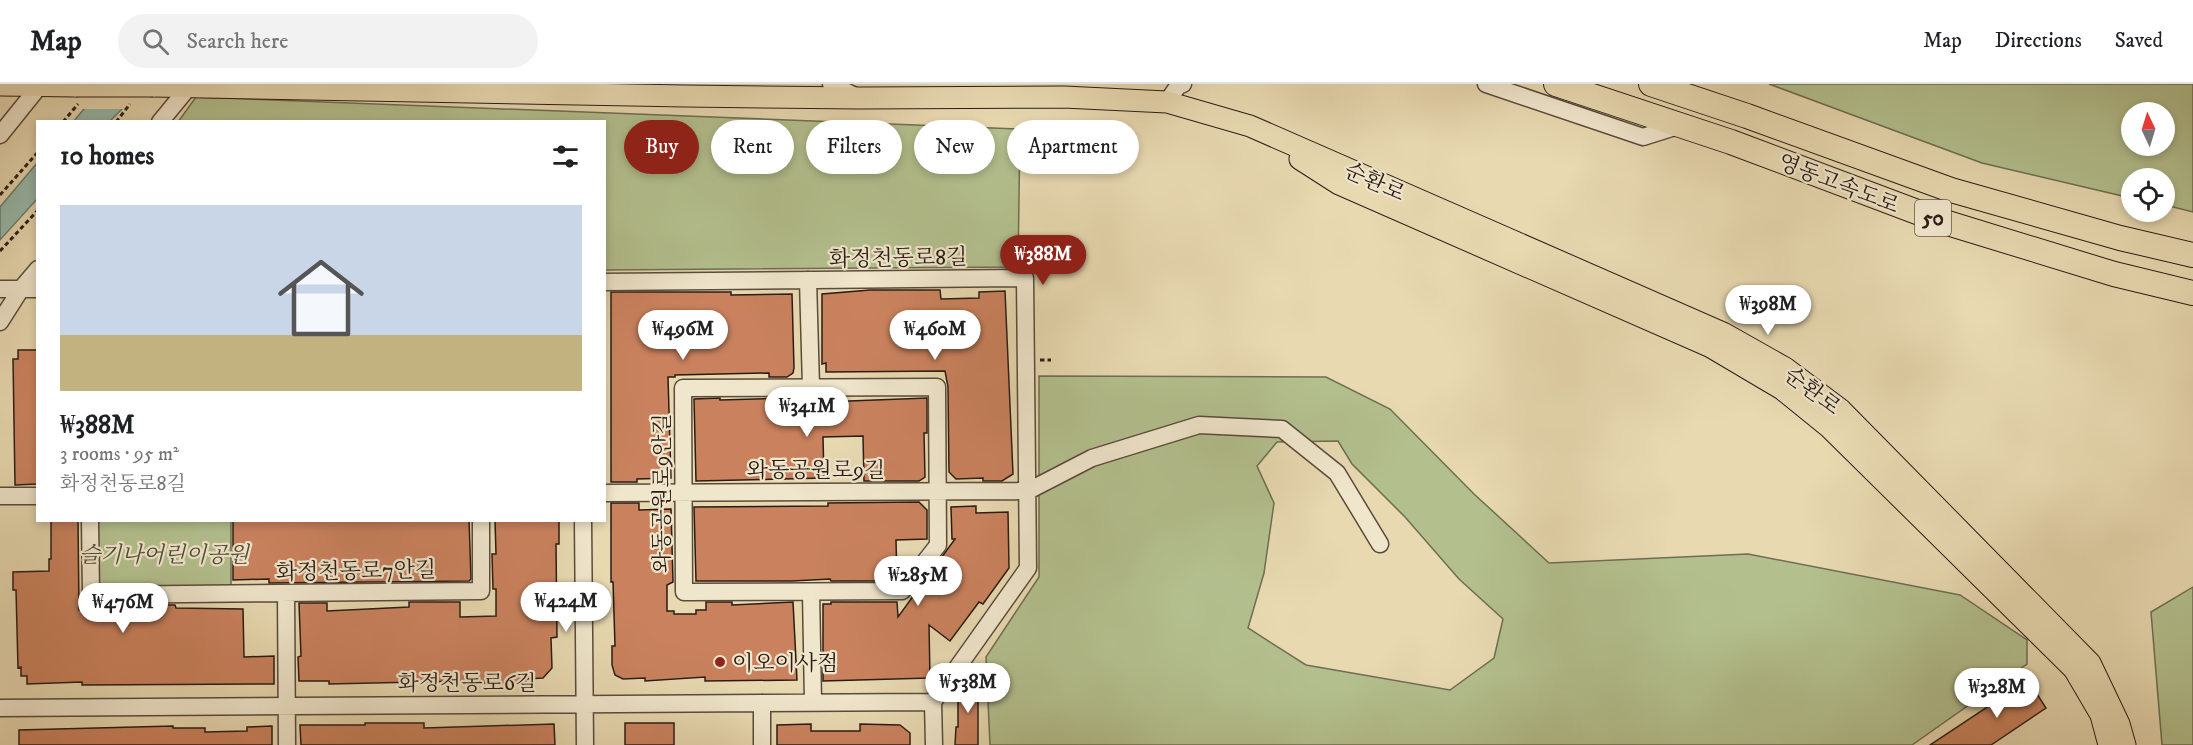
<!DOCTYPE html>
<html lang="en">
<head>
<meta charset="utf-8">
<style>
	body { margin:0; font-family:"IM FELL DW Pica","Noto Serif KR",serif; background:#f2f2f2; color:#202124; height:100vh; display:flex; flex-direction:column; font-size:22px; white-space:nowrap }
	* { box-sizing:border-box; margin:0 }
	p { font-size:20px; color:#757577 }
	.icon { flex:none; width:33px; height:33px; fill:none; stroke:currentColor; stroke-width:2; stroke-linecap:round; stroke-linejoin:round }
	.map { position:relative; flex:1; overflow:hidden }
	.panel { position:absolute; left:36px; top:36px; width:570px; height:402px; display:flex; flex-direction:column; background:#fff; border-radius:0px; box-shadow:0 3px 9px #0003 }
	.panel>* { flex:none }
	.hud { position:absolute; left:624px; top:36px; width:570px; height:54px; display:flex; gap:12px }
	.needle { width:39px; rotate:356deg }
	.controls { position:absolute; left:2121px; top:18px; display:grid; gap:12px }
	.controls a { display:grid; place-items:center; width:54px; height:54px; border-radius:50%; background:#fff; box-shadow:0 3px 9px #0003; font-size:30px }
	.price { position:absolute; translate:-50% -51px; padding:0 14px; border-radius:21px; background:#fff; color:#222; font-size:20px; line-height:39px; filter:drop-shadow(0 2px 3px #0008) }
	.price::after { content:''; position:absolute; left:50%; top:36px; width:18px; height:14px; margin-left:-9px; background:inherit; clip-path:polygon(0 0,100% 0,50% 100%) }
	.price.selected { background:#8f2418; color:#fff }
	ul { padding:0; list-style:none }
	li { display:grid; align-content:center; gap:12px; height:318px; padding:0 24px }
	li+li { border-top:2px solid #e0e0e0 }
	li span { display:grid; place-items:center; height:186px; border-radius:0px; color:#555 }
	li>.icon { margin-inline-start:auto }
	span .icon { width:108px; height:108px; fill:#fffc; stroke-width:1 }
	li b { font-size:26px }
	h2 { display:flex; justify-content:space-between; align-items:center; height:72px; padding:0 24px; font-size:26px }
	.pill { padding:0 21px; border-radius:27px; background:#fff; box-shadow:0 3px 9px #0003; font-size:21px; line-height:54px }
	.pill.selected { background:#8f2418; color:#fff }
	header { display:flex; align-items:center; gap:36px; box-sizing:border-box; height:84px; padding:0 30px; background:#fff; border-bottom:2px solid #e0e0e0 }
	header strong { font-size:28px }
	nav { display:flex; gap:33px; margin-inline-start:auto; font-size:21px }
	.search { width:420px; height:54px; background:#f2f2f2; display:flex; align-items:center; gap:15px; box-sizing:border-box; padding:0 21px; border-radius:33px; color:#757577; font-size:22px }
	.map>svg:first-child { display:block }
</style>
</head>
<body>
<header>
<strong>Map</strong>
<div class="search"><svg class="icon" aria-label="search" viewBox="0 0 24 24"><circle cx="10" cy="10" r="6"/><path d="M15 15l6 6"/></svg>Search here</div>
<nav><a>Map</a><a>Directions</a><a>Saved</a></nav>
</header>
<div class="map">
<svg width="2193" height="661" viewBox="0 0 2193 661">
	<rect width="100%" height="100%" fill="#e8d9b1"/>
	<filter id="stains"><feTurbulence type="fractalNoise" baseFrequency=".00333" numOctaves="4"/><feColorMatrix values="0 0 0 0 .2 0 0 0 0 .09 0 0 0 0 .02 0 0 0 .5 -.17"/></filter>
	<radialGradient id="worn" r=".72"><stop offset=".6" stop-color="#630" stop-opacity="0"/><stop offset="1" stop-color="#630" stop-opacity=".3"/></radialGradient>
	<path fill="#b3c08e" stroke="#6e6e52" stroke-width="1.5" fill-rule="evenodd" d="M1769 0H2193V128L2165 121 2164 94H2132L2131 114 1982 79ZM2164 28V62H2132V28Z
		M196 13 1020 45 1018 183 605 186 604 38H178Z
		M1039 292 1326 293 1390 325 1474 410 1549 479 1748 470 1960 511 2027 556V580L1912 661H990L986 573 1039 493ZM1338 357 1352 380 1405 433 1459 495 1503 535 1494 574 1450 606 1306 581 1248 544 1264 489 1274 419 1257 382 1277 358Z
		M98 437H231V503L98 504Z
		M2193 503V661H2162L2151 528Z"/>
	<path fill="#97baad" stroke="#6b7b70" stroke-width="1.5" d="M105 0 126 21 110 37 73 38Z
		M37 79V115L0 156V123Z"/>
	<path fill="#e8d9b1" d="M101 0 143 2 126 25H79Z"/>
	<path fill="#ca825e" stroke="#291c15" stroke-width="1.5" d="M870 206H940L941 215 979 214V208L1005 207 1013 390 1002 397H983V394L956 395 949 388 948 303 945 287 826 288V279L822 280V210Z
		M611 208H731V211L792 210 794 284 793 289 787 293H769V289L675 291V293H668L671 394 637 395V398H611Z
		M18 266H38V400L15 401 13 275H18Z
		M720 314V316L785 314V317L823 318 927 314V349H924L925 393 919 397H864L863 352 823 353 824 394 696 397 694 315Z
		M919 418 927 426V455L896 456 897 497H831L830 495 792 497H696L694 423 828 422V419Z
		M611 419H639V426L671 425 673 498 667 501V527H674V530H696V526H706V518H732V521L793 518 797 596 705 597V593L645 597V594L623 595 615 591 612 581V562H615L613 498H611Z
		M976 422V429L1008 428 1009 484 983 520 979 518 950 557 929 541 930 594 823 597V520H831V518H897L898 533 955 455H952L951 423Z
		M51 436H78L79 526 151 525V521H175L176 524 243 525 244 573 274 572V600L82 601V598L27 600V592H21V583L18 584 16 506H13V488L49 487V475H51Z
		M233 436H469L471 495 469 497 269 499V495L233 496Z
		M495 436H559V460H556L557 553 551 554 552 584 543 594 525 595 526 598 495 599H464L463 597 329 600V597H299L298 573 301 572 299 519H327V527L409 523V518H460V533L496 532V505H493L492 470H496Z
		M967 595H978V661H955L956 643H958V611Z
		M2028 596 2046 624 1991 661H1930Z
		M365 639H424V644L554 640 555 661H301L300 641H365Z
		M625 639H674V661H625Z
		M811 640V647H860V640L900 641 910 649V661H777V641Z
		M173 642V644H205V648L247 647V643L272 642V661H19V646Z"/>
	<g fill="none" stroke-linecap="round" stroke-linejoin="round">
		<g stroke="#594b3c" stroke-width="19">
			<path id="minor" d="M831 0 857 13
				M1486 0 1643 53 1678 42
				M1167 18 1178 2 1183 0
				M160 38 188 4
				M0 51 41 0
				M808 196 811 303
				M604 198 1025 194 1028 484 933 618
				M0 205H38
				M0 238 21 205 38 185
				M937 303 938 461 902 507 684 508 683 304Z
				M604 409 1028 407 1092 374 1199 341 1282 345 1337 389 1380 460
				M0 412H38
				M90 436 91 511 481 507V436
				M583 436 585 661
				M811 508 813 618
				M286 509 287 661
				M933 618 934 661
				M762 619V661
				M0 624 933 618"/>
		</g>
		<g stroke="#291c15" stroke-width="23">
			<path id="major" d="M0 1 76 2
				M153 2 685 12 859 14 1064 13 1167 18 1250 42 1723 249 1785 284 1841 326 2090 579 2119 640 2125 661
				M1300 75 1339 100 1711 263 1782 305 1829 343 2074 585 2101 631 2109 661"/>
		</g>
		<g stroke="#291c15" stroke-width="26">
			<path id="highway" d="M1556 0 1731 58 1941 137 2114 190 2193 209
				M1651 0 1747 32 1951 106 2120 154 2193 171"/>
		</g>
		<path stroke="#291c15" stroke-width="3" stroke-dasharray="4.5 3" stroke-linecap="butt" d="M63 38 78 20
			M116 38 130 20
			M0 111 38 68
			M0 167 38 126
			M1040 276H1051"/>
		<use href="#minor" stroke="#f0e6cc" stroke-width="16"/>
		<use href="#major" stroke="#e8d9b1" stroke-width="21"/>
		<use href="#highway" stroke="#e8d9b1" stroke-width="24"/>
		<g stroke="#291c15" stroke-width="23" stroke-linecap="butt">
			<path id="major-bridge" d="M76 2H153"/>
		</g>
		<use href="#major-bridge" stroke="#e8d9b1" stroke-width="21"/>
	</g>
	<circle fill="#8f2418" stroke="#f0e6cc" stroke-width="2" cx="720" cy="578" r="6"/>
	<g text-anchor="middle" stroke-width="4.5" stroke-linejoin="round" paint-order="stroke">
		<rect fill="#f0e6cc" stroke="#65594c" stroke-width="1.5" x="1915" y="116" width="36" height="36" rx="4.5"/>
		<g font-size="21" font-weight="bold" fill="#291c15">
			<text x="1933" y="141">50</text>
		</g>
		<g font-size="22" fill="#291c15" stroke="#f0e6cc">
			<text transform="translate(1375 97) rotate(24)" y="8">순환로</text>
			<text transform="translate(1839 99) rotate(21)" y="8">영동고속도로</text>
			<text transform="translate(898 173) rotate(-1)" y="8">화정천동로8길</text>
			<text transform="translate(1813 306) rotate(37)" y="8">순환로</text>
			<text x="816" y="393">와동공원로9길</text>
			<text transform="translate(661 409) rotate(-90)" y="8">와동공원로9안길</text>
			<text transform="translate(356 486) rotate(-1)" y="8">화정천동로7안길</text>
			<text x="467" y="606">화정천동로6길</text>
		</g>
		<g font-size="22" font-style="italic" fill="#524d39" stroke="#f0e6cc">
			<text x="164" y="478">슬기나어린이공원</text>
		</g>
		<g font-size="22" fill="#291c15" stroke="#f0e6cc" text-anchor="start">
			<text x="732" y="586">이오이사점</text>
		</g>
	</g>
	<rect width="100%" height="100%" filter="url(#stains)"/>
	<rect width="100%" height="100%" fill="url(#worn)"/>
</svg>
<div class="controls">
<a><svg class="needle" viewBox="-14 -14 28 28"><path d="M0-13l5 13h-10z" fill="#e53935"/><path d="M0 13l5-13h-10z" fill="#757577"/></svg></a>
<a><svg class="icon" aria-label="locate" viewBox="0 0 24 24"><circle cx="12" cy="12" r="6"/><path d="M12 2v4M12 18v4M2 12h4M18 12h4"/></svg></a>
</div>
<b class="price selected" style="left:1043px;top:202px">₩388M</b>
<b class="price" style="left:1768px;top:252px">₩398M</b>
<b class="price" style="left:683px;top:277px">₩496M</b>
<b class="price" style="left:935px;top:277px">₩460M</b>
<b class="price" style="left:807px;top:354px">₩341M</b>
<b class="price" style="left:918px;top:523px">₩285M</b>
<b class="price" style="left:566px;top:549px">₩424M</b>
<b class="price" style="left:123px;top:550px">₩476M</b>
<b class="price" style="left:968px;top:630px">₩538M</b>
<b class="price" style="left:1997px;top:635px">₩328M</b>
<div class="hud">
<a class="pill selected">Buy</a>
<a class="pill">Rent</a>
<a class="pill">Filters</a>
<a class="pill">New</a>
<a class="pill">Apartment</a>
</div>
<section class="panel">
<h2>10 homes<svg class="icon" aria-label="filters" viewBox="0 0 24 24"><path d="M4 7h16M4 17h16"/><circle cx="9" cy="7" r="2"/><circle cx="15" cy="17" r="2"/></svg></h2>
<ul>
<li><span style="background:linear-gradient(#c9d6e8 70%,#c2b280 0)"><svg class="icon" aria-label="home" viewBox="0 0 24 24"><path d="M3 11l9-7 9 7M6 9v11h12V9"/></svg></span><div><b>₩388M</b><p>3 rooms · 95 m²</p><p>화정천동로8길</p></div></li>
</ul>
</section>
</div>
</body>
</html>
